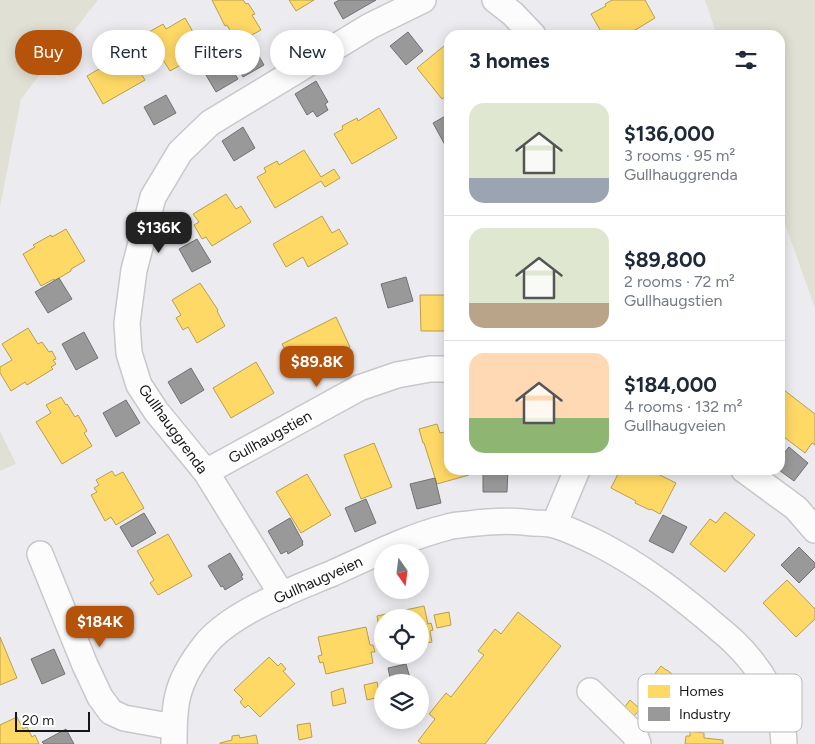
<!DOCTYPE html>
<html lang="en">
<head>
<meta charset="utf-8">
<style>
	body { margin:0; font-family:Figtree,sans-serif; background:#f6f6f7; color:#1f2937; height:100vh; display:flex; flex-direction:column; font-size:19px; white-space:nowrap }
	* { box-sizing:border-box; margin:0 }
	p { font-size:16px; color:#747a83 }
	.icon { flex:none; width:28px; height:28px; fill:none; stroke:currentColor; stroke-width:2; stroke-linecap:round; stroke-linejoin:round }
	.map { position:relative; flex:1; overflow:hidden }
	.side { position:absolute; left:444px; top:30px; width:341px; height:445px; display:flex; flex-direction:column; background:#fff; border-radius:15px; box-shadow:0 2px 12px #0003 }
	.side>* { flex:none }
	.hud { position:absolute; left:15px; top:30px; width:354px; height:45px; display:flex; gap:10px }
	.needle { width:32px; rotate:166deg }
	.tools { position:absolute; left:374px; top:544px; display:grid; gap:10px }
	.tools a { display:grid; place-items:center; width:55px; height:55px; border-radius:50%; background:#fff; box-shadow:0 2px 12px #0003; font-size:25px }
	.scale { position:absolute; left:15px; bottom:12px; width:75px; box-sizing:border-box; padding-left:5px; border:2px solid #161619; border-top:0; font-size:14px; line-height:18px; white-space:nowrap; color:#161619; -webkit-text-stroke:4px #fff; paint-order:stroke }
	.price { position:absolute; translate:-50% -42px; padding:0 11px; border-radius:10px; background:#b45309; color:#fff; font-size:16px; line-height:32px; filter:drop-shadow(0 1px 2px #0008) }
	.price::after { content:''; position:absolute; left:50%; top:30px; width:15px; height:11px; margin-left:-8px; background:inherit; clip-path:polygon(0 0,100% 0,50% 100%) }
	.price.selected { background:#222; color:#fff }
	ul { padding:0; list-style:none }
	li { display:flex; align-items:center; gap:15px; height:125px; padding:0 25px }
	li+li { border-top:1px solid #e0e1e3 }
	li span { display:grid; place-items:center; flex:none; width:140px; height:100px; border-radius:15px; color:#555 }
	li>.icon { margin-inline-start:auto }
	span .icon { width:60px; height:60px; fill:#fffc; stroke-width:1 }
	li b { font-size:21px }
	h2 { display:flex; justify-content:space-between; align-items:center; height:60px; padding:0 25px; font-size:21px }
	.chip { padding:0 18px; border-radius:22px; background:#fff; box-shadow:0 2px 12px #0003; font-size:18px; line-height:45px }
	.chip.selected { background:#b45309; color:#fff }
	.map>svg:first-child { display:block }
</style>
</head>
<body>
<div class="map">
<svg width="815" height="744" viewBox="0 0 815 744">
	<rect width="100%" height="100%" fill="#ececf0"/>
	<path fill="#e1e0d4" d="M0 0H98L21 99 0 207Z
		M705 0H815V308L780 210V35H717Z
		M0 431 16 464 0 471Z"/>
	<path fill="#ffd966" stroke="#b99e4f" d="M212 0H243L246 4 248 3 255 14 252 15 261 30 237 43 227 25 225 26Z
		M289 0H314L296 11Z
		M612 0H645L655 18 627 35H603L591 14 606 6 605 4Z
		M185 18 204 51 202 52 205 57 189 67 186 62 170 71 150 39 153 37 149 32 163 24 166 29Z
		M444 46 449 51V94L442 99 417 68Z
		M128 52 145 80 103 104 87 76Z
		M379 108 397 138 352 164 334 134 343 129 342 126 357 118 358 121Z
		M304 150 321 177 334 169 340 178 325 187 321 181 275 208 257 177 266 172 264 168 277 161 279 165Z
		M226 194 236 209 241 206 251 222 212 246 206 237 202 239 194 225 199 222 193 214Z
		M322 216 332 233 339 229 348 244 308 267 303 257 286 267 273 244Z
		M66 229 85 261 71 269V271L59 278 54 281V279L41 286 23 254 35 247 33 245 51 235 52 237Z
		M200 283 218 310 217 311 225 326 197 343 188 327 183 330 176 318 181 315 172 300Z
		M420 295H449V331H421Z
		M336 317 350 347 337 354 338 356 311 369 310 367 297 374 282 344Z
		M28 328 38 344 42 342 49 352 52 351 56 359 53 360 56 364 51 367 53 369 27 385 25 382 11 391 0 373V367L12 360 2 344Z
		M256 362 274 393 231 418 213 388Z
		M784 390 815 414V445L812 443 805 453 780 434V396Z
		M61 397 66 405 67 404 75 417 78 415 87 431 84 433 92 446 62 464 36 422 51 413 46 405Z
		M437 424 440 433 449 431V470H467L469 475 437 484 424 443H423L419 429Z
		M374 443 392 487 361 499 344 455Z
		M618 470H650L676 483 660 514 651 509 650 510 635 503 636 501 611 488 619 472Z
		M112 471 115 476 123 472 144 508 116 525 111 517 105 521 91 495 97 492 94 488 99 485 96 480Z
		M307 474 331 515 301 533 276 492Z
		M725 512 755 535 725 572 690 544 710 519 716 523Z
		M168 534 192 576 158 595 150 583 154 580 137 551Z
		M787 580 815 609V619L796 637 763 603Z
		M424 606 428 624 431 623 433 630 430 631 432 642 420 644V618H382V643V640L378 641 376 634 380 633 377 616Z
		M449 612 451 625 437 628 434 615Z
		M518 612 561 646 485 744H422L418 741 435 719 429 714 446 693 451 697 484 655 478 651 495 629 501 634Z
		M366 627 370 645H373L375 652H371L373 663 326 674 323 662 320 663 318 656 322 655 318 637Z
		M0 637 17 678 0 685Z
		M269 657 278 666 281 663 286 669 283 671 295 684 260 717 248 705 245 708 240 702 243 699 234 690Z
		M661 666 666 670H667L686 685 662 714 644 699V698L639 694Z
		M377 682 380 697 367 700 364 685Z
		M343 688 346 703 333 706 331 692Z
		M630 700 640 709 634 716 624 708Z
		M17 717 23 729 27 727 32 737 35 735 39 744H0V725Z
		M310 723 312 737 299 740 297 725Z
		M690 731 704 733V738L723 740V744H685L686 736H690Z
		M239 735 240 738 256 735 258 744H220V743L232 740V736Z"/>
	<path fill="#999" stroke="#727273" d="M339 0H376L343 19 334 3Z
		M408 32 423 51 406 65 390 46Z
		M250 41 264 65 243 77 229 53Z
		M224 57 238 79 216 92 203 70Z
		M316 81 328 102 325 104 328 110 317 117 313 111 307 115 295 94Z
		M166 95 176 113 154 125 144 107Z
		M449 114V143L445 145 433 123Z
		M243 127 255 148 234 161 222 141Z
		M197 239 211 262 192 272 179 249Z
		M406 277 413 301 388 308 381 284Z
		M59 278 72 299 48 313 35 292Z
		M84 332 98 358 76 370 62 344Z
		M191 368 204 390 181 404 168 382Z
		M126 400 140 423 116 437 103 413Z
		M789 447 808 463 794 481 779 470 780 458Z
		M483 470H508L507 492H483Z
		M435 478 441 503 417 509 410 484Z
		M366 499 376 523 355 532 345 508Z
		M144 513 156 533 132 547 120 527Z
		M663 515 687 527 673 553 649 541Z
		M290 518 303 542H302L303 545 288 554 287 551 281 554 268 531Z
		M799 547 815 563V567L799 583 781 565Z
		M230 553 243 575 241 576 243 579 225 590 223 586 221 587 208 566Z
		M54 649 65 674 42 684 31 659Z
		M406 664 410 678 391 682 388 668Z
		M66 729 74 744H44L42 742Z"/>
	<g fill="none" stroke-linecap="round" stroke-linejoin="round">
		<g stroke="#c8c8cb" stroke-width="28">
			<path id="minor" d="M495 0 513 14 533 35
				M744 470 796 508 815 530
				M206 472 359 388 397 375 430 369H449
				M554 525 577 470
				M40 554 85 665 100 697 111 712 124 718 174 727
				M282 595 206 472 156 411 139 385 129 353 127 323 134 270 153 197 180 152 210 123 370 26 423 0
				M590 691 635 735 638 744
				M174 744C174 729 174 709 178 695 182 678 194 659 205 645 231 612 295 589 333 573 371 556 408 537 448 527 454 525 461 525 468 524 491 521 510 520 533 523 540 523 547 523 554 525 569 529 585 537 599 544 638 564 670 588 704 616 713 624 723 632 732 640 761 667 783 704 784 744"/>
		</g>
		<use href="#minor" stroke="#fcfcfd" stroke-width="25"/>
	</g>
	<g text-anchor="middle" stroke-width="5" stroke-linejoin="round" paint-order="stroke">
		<g font-size="15" fill="#161619" stroke="#fff">
			<text transform="translate(173 429) rotate(54)" y="5">Gullhauggrenda</text>
			<text transform="translate(270 437) rotate(-29)" y="5">Gullhaugstien</text>
			<text transform="translate(318 580) rotate(-24)" y="5">Gullhaugveien</text>
		</g>
	</g>
	<rect x="638" y="674" width="164" height="58" rx="8" fill="#fff" stroke="#b9b9ba" stroke-width="1"/>
	<rect x="648" y="685" width="22" height="13" fill="#ffd966"/>
	<rect x="648" y="707" width="22" height="14" fill="#999"/>
	<g font-size="14" fill="#161619">
		<text x="679" y="696">Homes</text>
		<text x="679" y="719">Industry</text>
	</g>
</svg>
<div class="tools">
<a><svg class="needle" viewBox="-14 -14 28 28"><path d="M0-13l5 13h-10z" fill="#e53935"/><path d="M0 13l5-13h-10z" fill="#747a83"/></svg></a>
<a><svg class="icon" aria-label="locate" viewBox="0 0 24 24"><circle cx="12" cy="12" r="6"/><path d="M12 2v4M12 18v4M2 12h4M18 12h4"/></svg></a>
<a><svg class="icon" aria-label="layers" viewBox="0 0 24 24"><path d="M12 4l9 5-9 5-9-5zM3 14l9 5 9-5"/></svg></a>
</div>
<div class="scale">20 m</div>
<b class="price selected" style="left:159px;top:254px">$136K</b>
<b class="price" style="left:317px;top:388px">$89.8K</b>
<b class="price" style="left:100px;top:648px">$184K</b>
<div class="hud">
<a class="chip selected">Buy</a>
<a class="chip">Rent</a>
<a class="chip">Filters</a>
<a class="chip">New</a>
</div>
<section class="side">
<h2>3 homes<svg class="icon" aria-label="filters" viewBox="0 0 24 24"><path d="M4 7h16M4 17h16"/><circle cx="9" cy="7" r="2"/><circle cx="15" cy="17" r="2"/></svg></h2>
<ul>
<li><span style="background:linear-gradient(#dfe7d0 75%,#9aa5b1 0)"><svg class="icon" aria-label="home" viewBox="0 0 24 24"><path d="M3 11l9-7 9 7M6 9v11h12V9"/></svg></span><div><b>$136,000</b><p>3 rooms · 95 m²</p><p>Gullhauggrenda</p></div></li>
<li><span style="background:linear-gradient(#dfe7d0 75%,#b9a48a 0)"><svg class="icon" aria-label="home" viewBox="0 0 24 24"><path d="M3 11l9-7 9 7M6 9v11h12V9"/></svg></span><div><b>$89,800</b><p>2 rooms · 72 m²</p><p>Gullhaugstien</p></div></li>
<li><span style="background:linear-gradient(#ffd9b3 65%,#8fb573 0)"><svg class="icon" aria-label="home" viewBox="0 0 24 24"><path d="M3 11l9-7 9 7M6 9v11h12V9"/></svg></span><div><b>$184,000</b><p>4 rooms · 132 m²</p><p>Gullhaugveien</p></div></li>
</ul>
</section>
</div>
</body>
</html>
